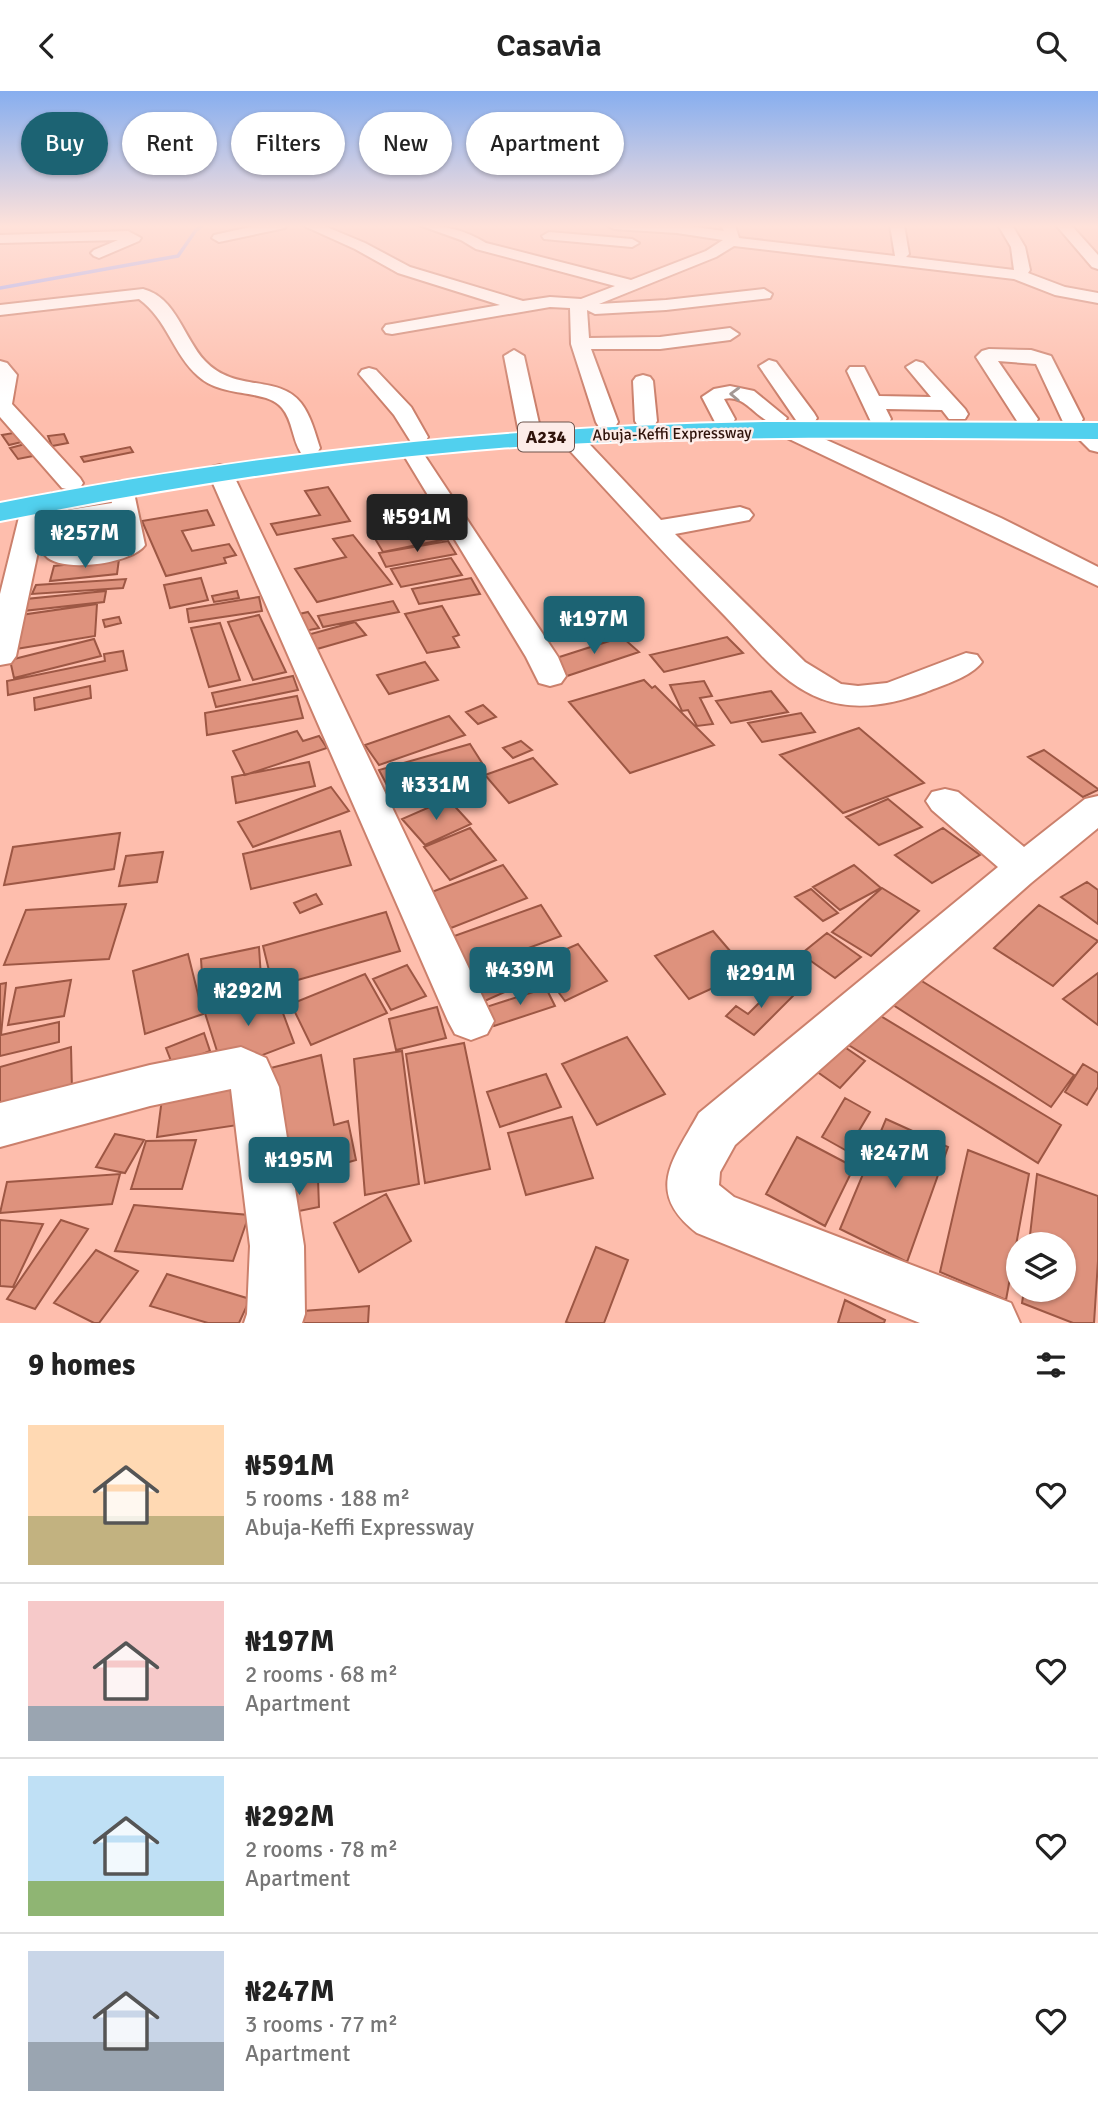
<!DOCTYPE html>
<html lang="en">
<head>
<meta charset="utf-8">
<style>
	body { margin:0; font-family:Signika,sans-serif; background:#f6f6f6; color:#222; height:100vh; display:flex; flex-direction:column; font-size:26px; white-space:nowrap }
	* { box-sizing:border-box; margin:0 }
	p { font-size:23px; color:#767676 }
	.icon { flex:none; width:38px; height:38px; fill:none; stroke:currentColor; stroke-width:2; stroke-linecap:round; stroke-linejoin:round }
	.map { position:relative; height:1232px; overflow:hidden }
	.side { display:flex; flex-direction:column; background:#fff; flex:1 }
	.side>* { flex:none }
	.guide { position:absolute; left:21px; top:21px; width:700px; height:63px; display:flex; gap:14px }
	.fabs { position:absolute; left:1006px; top:1141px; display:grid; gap:14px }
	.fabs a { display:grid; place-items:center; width:70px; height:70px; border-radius:50%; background:#fff; box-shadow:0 2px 5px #0004; font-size:35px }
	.price { position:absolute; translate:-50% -60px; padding:0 16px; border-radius:7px; background:#1c6373; color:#fff; font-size:23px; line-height:46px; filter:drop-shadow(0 2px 4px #0008) }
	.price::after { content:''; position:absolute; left:50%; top:42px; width:21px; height:16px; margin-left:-10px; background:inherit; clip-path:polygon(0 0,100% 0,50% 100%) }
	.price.current { background:#222; color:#fff }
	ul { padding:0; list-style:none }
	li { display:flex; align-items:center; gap:21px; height:175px; padding:0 28px }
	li+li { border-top:2px solid #e0e0e0 }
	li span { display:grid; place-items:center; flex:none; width:196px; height:140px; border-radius:0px; color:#555 }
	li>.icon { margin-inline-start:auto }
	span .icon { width:84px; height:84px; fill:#fffc; stroke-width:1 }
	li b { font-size:30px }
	h2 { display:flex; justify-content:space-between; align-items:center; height:84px; padding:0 28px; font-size:30px }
	.chip { padding:0 24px; border-radius:32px; background:#fff; box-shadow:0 2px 5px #0004; font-size:24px; line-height:63px }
	.chip.current { background:#1c6373; color:#fff }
	header { display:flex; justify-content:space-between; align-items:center; height:91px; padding:0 28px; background:#fff; font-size:32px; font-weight:600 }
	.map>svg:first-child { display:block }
</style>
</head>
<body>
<header><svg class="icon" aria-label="back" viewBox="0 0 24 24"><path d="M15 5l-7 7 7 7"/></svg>Casavia<svg class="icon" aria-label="search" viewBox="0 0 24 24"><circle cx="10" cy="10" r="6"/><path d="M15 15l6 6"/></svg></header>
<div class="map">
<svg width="1098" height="1232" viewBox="0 0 1098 1232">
	<rect width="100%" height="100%" fill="#febead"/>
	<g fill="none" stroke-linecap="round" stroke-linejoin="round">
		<path stroke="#96a4fa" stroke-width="3.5" d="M0 197 178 165 196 139 203 134"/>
	</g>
	<path fill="#de927d" stroke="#9d5744" stroke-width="2" d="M19 341 26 350 9 354 2 344Z
		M64 343 68 352 52 355 48 345Z
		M25 353 33 365 18 368 10 357Z
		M130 356 133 361 84 371 81 366Z
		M328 396 350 430 277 444 271 433 320 424 305 400Z
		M427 416 451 447 383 461 374 446 413 439 400 421Z
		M207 419 214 434 182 440 192 460 229 453 236 464 224 467 226 472 166 485 142 430Z
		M113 440 115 455 67 463 65 447Z
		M353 444 392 493 317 511 295 478 346 466 333 448Z
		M448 450 456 463 386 476 379 462Z
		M451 467 462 484 401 496 391 478Z
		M119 468 117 483 50 490 54 475Z
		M201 487 208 509 170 517 164 494Z
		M471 487 480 503 419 513 412 498Z
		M126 488 123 497 32 503 36 494Z
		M106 500 104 511 23 520 26 508Z
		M237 500 239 507 214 511 212 505Z
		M259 506 262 520 189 531 187 518Z
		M393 510 399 521 323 536 318 525Z
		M97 513 95 545 16 558 21 524Z
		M442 515 459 544 453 546 459 556 427 562 405 523Z
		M308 521 319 537 305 540 295 524Z
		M259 524 286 581 253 589 228 531Z
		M119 526 121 532 105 536 103 529Z
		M355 531 366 544 317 558 307 544Z
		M220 532 240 589 209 596 191 537Z
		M622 546 639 561 567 585 550 569Z
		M727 546 743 562 664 581 650 564Z
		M94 548 101 565 14 587 10 569Z
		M123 560 127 579 8 604 7 590 105 570 104 563Z
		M425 571 438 589 389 603 377 584Z
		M293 585 298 599 216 616 212 602Z
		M644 589 652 597 655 595 714 654 630 682 569 611Z
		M704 590 712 605 700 607 713 633 697 635 688 619 682 620 670 594Z
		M90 595 91 607 35 619 34 607Z
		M771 600 788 621 731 632 716 610Z
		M297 605 303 627 207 644 205 622Z
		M483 614 496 626 478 633 466 621Z
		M801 622 815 641 762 651 748 632Z
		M449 625 465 644 379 674 365 654Z
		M859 637 924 692 843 722 780 664Z
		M297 640 303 650 319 645 327 657 245 684 233 660Z
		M521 650 532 659 513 667 503 657Z
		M470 653 482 672 420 690 426 700 395 709 379 679Z
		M1044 659 1098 698V699L1083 706 1028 666Z
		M533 667 557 693 509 712 485 684Z
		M309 671 315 695 236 712 232 686Z
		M331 696 349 720 253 756 238 731Z
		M448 708 471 733 425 754 402 728Z
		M888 708 922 736 879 754 846 726Z
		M470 737 496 769 450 789 424 756Z
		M943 737 980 764 932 792 895 764Z
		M340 740 351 774 251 798 243 763Z
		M120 742 114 778 4 794 13 756Z
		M163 761 157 791 119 795 126 765Z
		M503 774 527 807 451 837 429 802Z
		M854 774 881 797 840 819 813 796Z
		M1087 791 1098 799V833L1061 806Z
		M882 797 919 820 871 865 832 841Z
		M811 798 838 822 823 830 795 806Z
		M316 803 322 813 300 822 294 812Z
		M126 813 109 868 4 874 26 819Z
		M541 814 561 845 461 882 443 849Z
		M1039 814 1098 850 1053 895 994 857Z
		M386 821 400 860 273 896 263 855Z
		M713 840 748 881 689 908 655 865Z
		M827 842 861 866 835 887 801 863Z
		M578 853 607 890 565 910 545 883 478 913 461 888 530 858 539 870Z
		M259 856 261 887 203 899 201 868Z
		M188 863 203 923 145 943 133 880Z
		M407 874 426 905 391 919 373 888Z
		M1098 882V934L1063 908Z
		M365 883 387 922 311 954 291 913Z
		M912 884 1074 984 1051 1016 887 910Z
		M71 889 64 925 8 934 16 897Z
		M6 892 1 944 59 931V951L0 965V893Z
		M778 893 794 904 754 944 726 925 736 915 748 923Z
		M273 895 294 952 223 979 204 919Z
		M546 897 555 915 494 935 486 916Z
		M437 916 446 947 396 959 389 928Z
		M874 921 1061 1034 1038 1072 847 953Z
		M204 942 210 960 173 975 166 957Z
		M827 944 865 970 840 997 802 970Z
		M627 946 665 1003 597 1034 562 973Z
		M464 952 490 1078 425 1092 406 963Z
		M71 956 72 999 0 1019V976Z
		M402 960 419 1093 365 1104 354 968Z
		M321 964 334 1034 348 1030 356 1069 279 1091 263 979Z
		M1083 973 1098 982V996L1087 1014 1065 1001Z
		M241 981 238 1034 157 1046 164 992Z
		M546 983 561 1016 500 1036 487 1001Z
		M845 1007 870 1021 847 1060 822 1046Z
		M572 1026 593 1087 526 1104 508 1042Z
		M886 1028 948 1056 907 1171 840 1138Z
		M115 1043 144 1049 125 1082 96 1076Z
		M797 1046 854 1076 825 1135 766 1103Z
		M196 1049 182 1098H131L146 1050Z
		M968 1059 1029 1083 1006 1209 940 1181Z
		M120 1083 112 1113 0 1122 7 1091Z
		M1037 1083 1098 1105V1170L1094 1232H1073L1022 1212 1024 1199H1064V1153H1029Z
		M318 1088 319 1116 279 1124V1095Z
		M386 1103 411 1150 359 1181 334 1132Z
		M134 1114 249 1124 233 1170 115 1160Z
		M0 1129 43 1133 13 1196 0 1195Z
		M61 1129 88 1138 35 1218 7 1208Z
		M596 1156 628 1169 604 1232H569L566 1231Z
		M96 1159 138 1180 99 1232H94L54 1212Z
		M167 1183 250 1208 239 1232H208L150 1215Z
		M845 1209 885 1229 884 1232H838Z
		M369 1215 368 1232H302L303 1220Z"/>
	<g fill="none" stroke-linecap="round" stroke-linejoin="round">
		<g stroke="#cb806c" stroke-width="4">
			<path id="minor" d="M259 134H287L285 137 219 151 212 147 214 144Z
				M302 134H322L365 152 410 176 523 210 550 206 581 208 615 195 476 158 461 149 419 134C444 134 465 139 486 152L631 189 706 160 723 149 677 142 614 138 607 134H681L724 140 721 134H735L739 147 895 165 890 134H904L909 163 906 166 1014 179 1011 156 998 134H1012L1025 156 1030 179 1028 182 1065 196 1098 202V212L1055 204 1014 188 734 155 716 166 599 213 666 209 764 198 772 203 770 207 666 219 595 223 587 219 589 247 660 246 730 237 739 243 730 249 660 258H591L618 331 615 336H599L596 331 571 253 570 217 550 216 392 243 386 242 383 238 386 234 392 233 500 214 398 182 355 158Z
				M1056 134H1071L1098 164V178L1092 176Z
				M128 140 141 147 139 150 99 167 94 165 91 162 94 159 118 149 0 152V144Z
				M549 141 632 148 639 152 632 156 544 148 542 145Z
				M143 198C176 206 184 248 205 270 235 302 278 283 301 312 311 325 315 342 320 357L317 362H301C292 348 293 330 282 317 265 297 223 308 198 285 173 263 167 228 139 208L0 224V214Z
				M989 258 1031 259 1051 265 1083 328 1080 333H1064L1036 273 998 270 1038 328 1035 333H1019L976 266 982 260Z
				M514 259 524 265 540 337 537 342H521L518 337 504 265Z
				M769 269 776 271 814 322 817 327 814 332H798L759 275Z
				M0 270 7 272 17 284 12 313 80 387 83 392 80 397 71 399 62 397 0 326Z
				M916 270 923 272 965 318 968 323 965 328H949L942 319 886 318 891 328 888 333H872L847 280 850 276H864L879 305 931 306 906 276Z
				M369 277 376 279 411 316 428 346 425 351 417 353 558 566 566 585 561 592 550 595 539 592 526 566 400 358 403 353 411 351 394 324 359 283 362 279Z
				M643 284 650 286 653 290 657 330 654 335H638L635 330 633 290 636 286Z
				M730 295 754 300 787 327 784 332C759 338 749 302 724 308L735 328 732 333H716L702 306 714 298Z
				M1082 333 1090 335 1098 342V361L1090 359 1071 340 1074 335Z
				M793 334 1001 427 1098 476V495L785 346 782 341 785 336Z
				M569 338 577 340 661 429 740 416 749 419 753 424 749 429 675 443 805 571 841 593 858 595 887 592 966 562 977 564 982 571C971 586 943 594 926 601 893 613 856 621 822 608 782 594 754 555 725 525 669 468 615 409 561 350L558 345 561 340Z
				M220 374 228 376 232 381 494 930 487 943 471 949 455 943 448 930 208 381 212 376Z
				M121 390 130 392 133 397 145 454C132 473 59 483 45 464V427L16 565 11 572 0 574V503L22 414 26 409 42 408 53 402 62 405 68 419 112 412 109 397 112 392ZM115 427 118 451 111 454 72 457 71 434Z
				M945 698 958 701 1024 756 1085 708 1098 705V737L1031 792 735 1054 720 1081 719 1094 734 1106 1011 1212 1020 1232H920L697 1142C644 1101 673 1069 699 1022L998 776 932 719 926 710 932 701Z
				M241 956 266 967 279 996 304 1155 305 1223 302 1232H244L247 1223 250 1155 231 998 150 1015 0 1056V1012L150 974Z"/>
		</g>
		<g stroke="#fff" stroke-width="4">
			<path id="highway" d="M769 331 1098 332V348C898 347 698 343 499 357 331 370 165 397 0 430V412C257 362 506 335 769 331Z"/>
		</g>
		<use href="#minor" fill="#fff" fill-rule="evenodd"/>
		<use href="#highway" fill="#51d0ee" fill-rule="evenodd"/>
	</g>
	<defs><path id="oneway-chevron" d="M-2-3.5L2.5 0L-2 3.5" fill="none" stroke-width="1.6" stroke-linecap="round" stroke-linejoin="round" transform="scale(1.75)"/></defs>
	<use stroke="#a19591" href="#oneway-chevron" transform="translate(735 303) rotate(-178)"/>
	<linearGradient id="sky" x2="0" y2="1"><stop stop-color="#87aeef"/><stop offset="0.44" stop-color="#ffe2da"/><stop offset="1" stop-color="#ffe2da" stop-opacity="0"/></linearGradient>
	<rect width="1098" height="307" fill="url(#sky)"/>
	<g text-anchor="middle" stroke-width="5" stroke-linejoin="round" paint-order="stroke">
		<g font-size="16" fill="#2f130b" stroke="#fdece8">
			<text transform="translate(672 342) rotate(-1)" y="6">Abuja-Keffi Expressway</text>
		</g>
		<rect fill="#fdece8" stroke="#6d544d" stroke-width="2" x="518" y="331.5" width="56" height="29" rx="5"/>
		<g font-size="18" font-weight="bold" fill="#2f130b">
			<text x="546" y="352">A234</text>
		</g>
	</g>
</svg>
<div class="fabs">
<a><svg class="icon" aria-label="layers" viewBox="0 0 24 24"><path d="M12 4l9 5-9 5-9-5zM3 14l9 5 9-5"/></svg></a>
</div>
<b class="price current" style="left:417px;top:463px">₦591M</b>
<b class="price" style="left:85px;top:479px">₦257M</b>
<b class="price" style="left:594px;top:565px">₦197M</b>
<b class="price" style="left:436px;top:731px">₦331M</b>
<b class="price" style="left:520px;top:916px">₦439M</b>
<b class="price" style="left:761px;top:919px">₦291M</b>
<b class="price" style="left:248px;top:937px">₦292M</b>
<b class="price" style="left:895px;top:1099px">₦247M</b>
<b class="price" style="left:299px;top:1106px">₦195M</b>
<div class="guide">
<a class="chip current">Buy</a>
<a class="chip">Rent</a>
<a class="chip">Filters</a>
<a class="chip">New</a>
<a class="chip">Apartment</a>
</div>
</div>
<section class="side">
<h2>9 homes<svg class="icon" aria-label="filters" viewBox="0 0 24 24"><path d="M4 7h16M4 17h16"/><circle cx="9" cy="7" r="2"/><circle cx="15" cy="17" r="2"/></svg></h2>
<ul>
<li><span style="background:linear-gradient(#ffd9b3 65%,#c2b280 0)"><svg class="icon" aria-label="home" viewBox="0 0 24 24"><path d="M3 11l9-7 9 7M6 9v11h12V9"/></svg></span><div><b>₦591M</b><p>5 rooms · 188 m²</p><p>Abuja-Keffi Expressway</p></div><svg class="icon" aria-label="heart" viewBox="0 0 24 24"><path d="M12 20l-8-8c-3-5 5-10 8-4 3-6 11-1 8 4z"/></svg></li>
<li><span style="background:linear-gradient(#f6c9c9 75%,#9aa5b1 0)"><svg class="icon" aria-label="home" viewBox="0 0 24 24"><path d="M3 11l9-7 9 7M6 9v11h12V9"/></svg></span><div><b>₦197M</b><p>2 rooms · 68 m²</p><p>Apartment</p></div><svg class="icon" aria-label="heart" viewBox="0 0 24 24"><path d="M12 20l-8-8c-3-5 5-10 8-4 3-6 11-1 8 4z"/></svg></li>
<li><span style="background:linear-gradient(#bfe0f5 75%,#8fb573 0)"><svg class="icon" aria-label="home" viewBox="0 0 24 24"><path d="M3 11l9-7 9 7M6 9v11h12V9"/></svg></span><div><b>₦292M</b><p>2 rooms · 78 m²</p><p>Apartment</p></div><svg class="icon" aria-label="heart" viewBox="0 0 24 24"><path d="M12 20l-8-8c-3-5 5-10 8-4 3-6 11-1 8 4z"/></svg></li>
<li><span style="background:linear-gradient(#c9d6e8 65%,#9aa5b1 0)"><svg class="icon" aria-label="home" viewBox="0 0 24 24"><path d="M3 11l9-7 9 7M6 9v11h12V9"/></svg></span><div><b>₦247M</b><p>3 rooms · 77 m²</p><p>Apartment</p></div><svg class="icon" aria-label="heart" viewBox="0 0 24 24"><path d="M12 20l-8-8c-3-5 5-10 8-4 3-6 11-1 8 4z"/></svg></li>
</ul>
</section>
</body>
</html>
